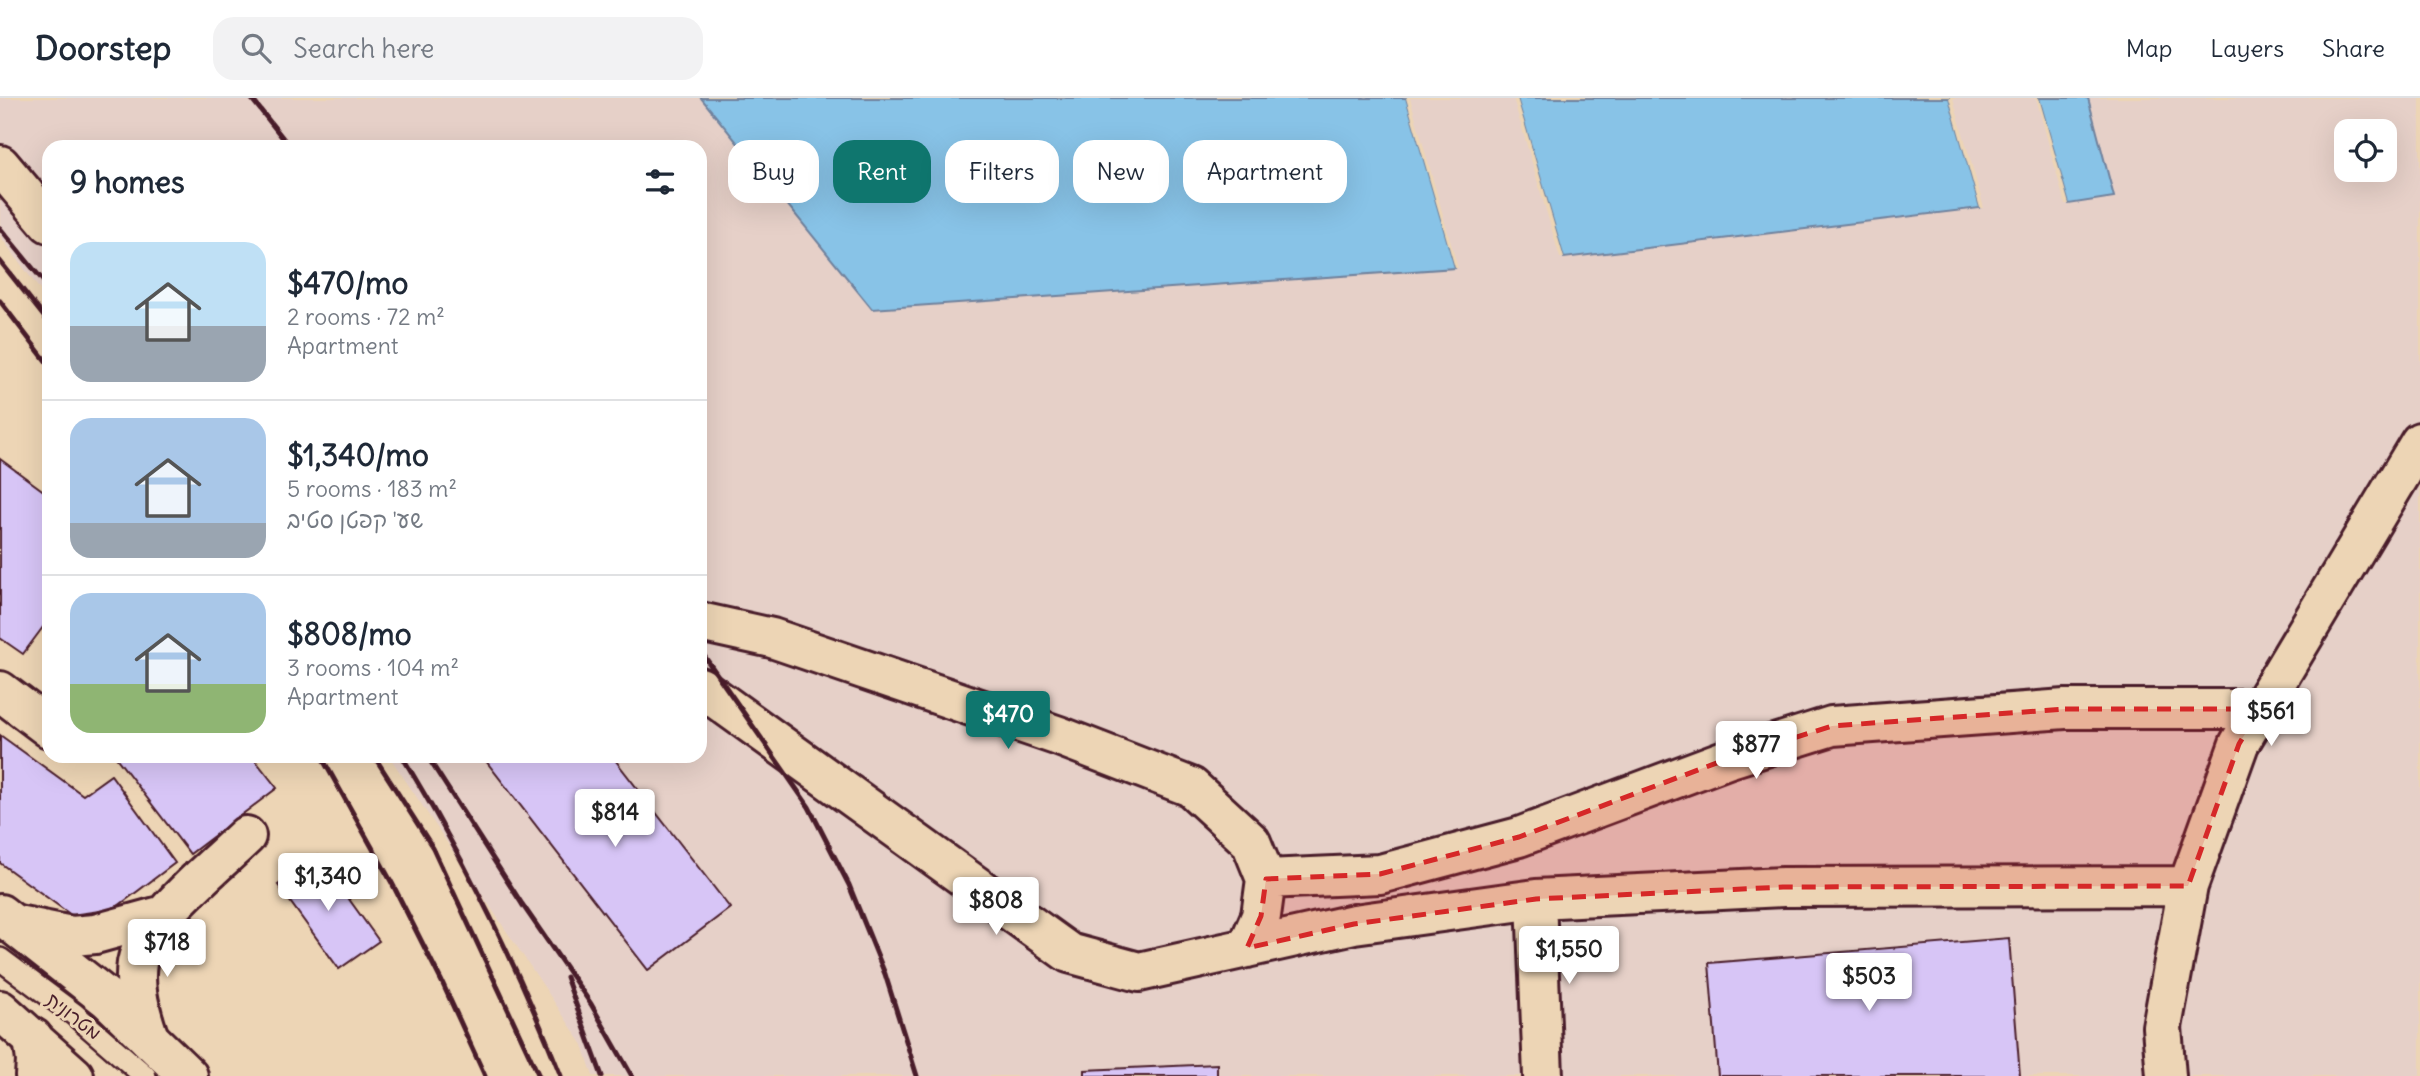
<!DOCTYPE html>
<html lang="en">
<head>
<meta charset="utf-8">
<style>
	body { margin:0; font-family:Delius,"Playpen Sans Hebrew",sans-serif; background:#f2f2f3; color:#1f2937; height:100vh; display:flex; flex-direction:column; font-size:26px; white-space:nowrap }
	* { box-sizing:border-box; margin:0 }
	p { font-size:23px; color:#747a83 }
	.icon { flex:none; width:38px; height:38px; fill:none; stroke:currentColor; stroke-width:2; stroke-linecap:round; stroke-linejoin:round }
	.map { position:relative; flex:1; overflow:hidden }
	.panel { position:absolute; left:42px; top:42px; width:665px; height:623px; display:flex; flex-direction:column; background:#fff; border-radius:21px; box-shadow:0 7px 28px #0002 }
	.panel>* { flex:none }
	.banner { position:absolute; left:728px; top:42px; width:665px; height:63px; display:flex; gap:14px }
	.buttons { position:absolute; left:2334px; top:21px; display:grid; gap:14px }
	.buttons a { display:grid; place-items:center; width:63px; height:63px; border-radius:14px; background:#fff; box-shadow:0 7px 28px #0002; font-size:35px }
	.price { position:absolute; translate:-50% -60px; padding:0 16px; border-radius:7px; background:#fff; color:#222; font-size:23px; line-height:46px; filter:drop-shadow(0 2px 4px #0008) }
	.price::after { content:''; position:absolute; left:50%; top:42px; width:21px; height:16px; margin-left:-10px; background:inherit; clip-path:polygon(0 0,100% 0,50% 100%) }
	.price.active { background:#0f766e; color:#fff }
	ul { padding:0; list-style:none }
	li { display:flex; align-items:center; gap:21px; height:175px; padding:0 28px }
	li+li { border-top:2px solid #e0e1e3 }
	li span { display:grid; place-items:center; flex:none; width:196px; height:140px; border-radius:21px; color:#555 }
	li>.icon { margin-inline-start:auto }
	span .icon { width:84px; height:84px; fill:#fffc; stroke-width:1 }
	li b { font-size:30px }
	h2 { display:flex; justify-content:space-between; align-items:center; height:84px; padding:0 28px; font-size:30px }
	.pill { padding:0 24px; border-radius:21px; background:#fff; box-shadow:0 7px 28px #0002; font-size:24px; line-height:63px }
	.pill.active { background:#0f766e; color:#fff }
	header { display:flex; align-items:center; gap:42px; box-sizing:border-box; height:98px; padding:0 35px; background:#fff; border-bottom:2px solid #e0e1e3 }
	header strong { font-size:33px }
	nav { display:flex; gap:38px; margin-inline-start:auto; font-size:24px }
	.search { width:490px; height:63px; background:#f2f2f3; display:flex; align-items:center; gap:18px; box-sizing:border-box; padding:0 24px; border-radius:21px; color:#747a83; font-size:26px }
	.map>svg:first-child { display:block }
</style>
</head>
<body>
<header>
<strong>Doorstep</strong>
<div class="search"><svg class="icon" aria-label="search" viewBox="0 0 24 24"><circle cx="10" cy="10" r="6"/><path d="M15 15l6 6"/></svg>Search here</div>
<nav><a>Map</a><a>Layers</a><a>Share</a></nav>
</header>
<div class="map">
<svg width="2420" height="978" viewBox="0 0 2420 978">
	<rect width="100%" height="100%" fill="#edd5b5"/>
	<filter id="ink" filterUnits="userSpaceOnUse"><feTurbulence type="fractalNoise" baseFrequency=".0143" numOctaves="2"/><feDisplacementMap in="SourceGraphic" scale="14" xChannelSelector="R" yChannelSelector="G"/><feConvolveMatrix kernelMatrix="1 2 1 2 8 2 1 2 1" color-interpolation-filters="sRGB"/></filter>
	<g filter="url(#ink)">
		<path fill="#e6d0c8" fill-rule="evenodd" d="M0 0H701L872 211 1454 170 1406 0H1517L1564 160 1980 110 1949 0H2039L2069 106 2114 99 2088 0H2420V978H593L583 947 389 658H700V49H49V204L0 138ZM2347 33H2385V72H2347Z"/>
		<path fill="#88c3e7" stroke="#6f819c" stroke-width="2" d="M701 0H1406L1455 170 872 211Z
			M1517 0H1949L1980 110 1564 160Z
			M2039 0H2088L2114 99 2069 106Z"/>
		<path fill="#edd5b5" d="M1406 0H1410L1458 170H1455Z
			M1513 0H1517L1564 160H1560Z
			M1949 0H1953L1984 110H1980Z
			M2036 0H2039L2069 106H2065Z"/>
		<path fill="#d7c5f6" stroke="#4a1f2b" stroke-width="2" d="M0 361 49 397V521L23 556 0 540Z
			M0 637 83 697 111 677 175 765 114 811 71 817 0 765Z
			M115 658H252L277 690 190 756Z
			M493 658H612L730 810 648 872 486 663Z
			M318 758 379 843 339 871 278 787Z
			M2009 840 2020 978H1718L1709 865Z
			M1217 966V978H1085V972Z"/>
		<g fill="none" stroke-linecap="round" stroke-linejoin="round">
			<g stroke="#4a1f2b" stroke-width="26">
				<path id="lane" d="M0 861 74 916 145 978"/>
			</g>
			<g stroke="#4a1f2b" stroke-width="44">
				<path id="street" d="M0 67 49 125
					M700 524 772 540 1059 638 1191 689 1251 744 1266 781 1261 818 1247 850
					M700 589 1069 855 1139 874 1354 826 1536 801 1783 789 2188 788
					M0 593 49 630
					M1266 781 1380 776 1519 739 1730 660 1832 628 2065 611H2260
					M1536 801 1543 978
					M13 826 72 838 95 836 164 817
					M33 940 36 963 35 978
					M149 940C141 917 133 890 137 865 145 823 215 768 246 738
					M2166 978 2162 929 2188 788 2239 646 2420 344"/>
			</g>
			<g stroke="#4a1f2b" stroke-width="44">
				<path id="highway" d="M0 816 108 901 188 978
					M0 912 74 978"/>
			</g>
			<use href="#lane" stroke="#edd5b5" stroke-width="21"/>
			<use href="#street" stroke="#edd5b5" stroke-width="38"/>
			<use href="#highway" stroke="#edd5b5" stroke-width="38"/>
			<path stroke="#4a1f2b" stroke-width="5" d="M251 0 290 49
				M0 130 49 190
				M0 163 49 225
				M0 203 49 267
				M700 552 809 709 849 787 885 876 917 978
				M321 658 392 785 442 884 485 978
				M374 658 433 750 539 978
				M402 658C464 760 517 867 561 978
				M427 658 522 806 591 906 632 978
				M566 879 602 978"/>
		</g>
	</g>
	<path fill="#d62828" fill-opacity="0.2" stroke="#d62828" stroke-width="5" stroke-dasharray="14 9" stroke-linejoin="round" d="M2065 611H2260L2239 646 2188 788 1783 789 1536 801 1354 826 1247 850 1261 818 1266 781 1380 776 1519 739 1730 660 1832 628Z"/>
	<g text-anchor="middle" stroke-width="6" stroke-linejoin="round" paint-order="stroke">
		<g font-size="19" fill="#4a1f2b" stroke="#edd5b5">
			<text transform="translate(74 918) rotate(38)" y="7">מטרונית</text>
		</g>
	</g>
</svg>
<div class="buttons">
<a><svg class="icon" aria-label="locate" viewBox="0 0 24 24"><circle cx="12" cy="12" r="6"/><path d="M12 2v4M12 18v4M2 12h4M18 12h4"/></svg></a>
</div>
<b class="price" style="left:2271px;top:650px">$561</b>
<b class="price active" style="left:1008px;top:653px">$470</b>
<b class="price" style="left:1756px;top:683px">$877</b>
<b class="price" style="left:615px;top:751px">$814</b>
<b class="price" style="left:328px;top:815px">$1,340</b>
<b class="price" style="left:996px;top:839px">$808</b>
<b class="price" style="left:167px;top:881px">$718</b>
<b class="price" style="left:1569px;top:888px">$1,550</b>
<b class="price" style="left:1869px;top:915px">$503</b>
<div class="banner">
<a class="pill">Buy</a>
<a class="pill active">Rent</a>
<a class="pill">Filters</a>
<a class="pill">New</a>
<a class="pill">Apartment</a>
</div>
<section class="panel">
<h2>9 homes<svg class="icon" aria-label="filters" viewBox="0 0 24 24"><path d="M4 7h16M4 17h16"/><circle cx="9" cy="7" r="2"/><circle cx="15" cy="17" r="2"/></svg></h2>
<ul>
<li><span style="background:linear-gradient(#bfe0f5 60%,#9aa5b1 0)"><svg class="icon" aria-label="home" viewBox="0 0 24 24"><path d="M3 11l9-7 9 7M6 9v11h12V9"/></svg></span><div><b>$470/mo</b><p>2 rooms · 72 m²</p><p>Apartment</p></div></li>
<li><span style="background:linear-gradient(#a9c7e8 75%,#9aa5b1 0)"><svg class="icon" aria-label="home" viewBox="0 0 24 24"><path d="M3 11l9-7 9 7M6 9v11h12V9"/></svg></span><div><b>$1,340/mo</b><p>5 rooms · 183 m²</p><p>שע' קפטן סטיב</p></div></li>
<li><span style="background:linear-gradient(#a9c7e8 65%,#8fb573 0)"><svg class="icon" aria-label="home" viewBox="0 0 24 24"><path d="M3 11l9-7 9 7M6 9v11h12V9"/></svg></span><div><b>$808/mo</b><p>3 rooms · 104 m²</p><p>Apartment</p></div></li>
</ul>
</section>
</div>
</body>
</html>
